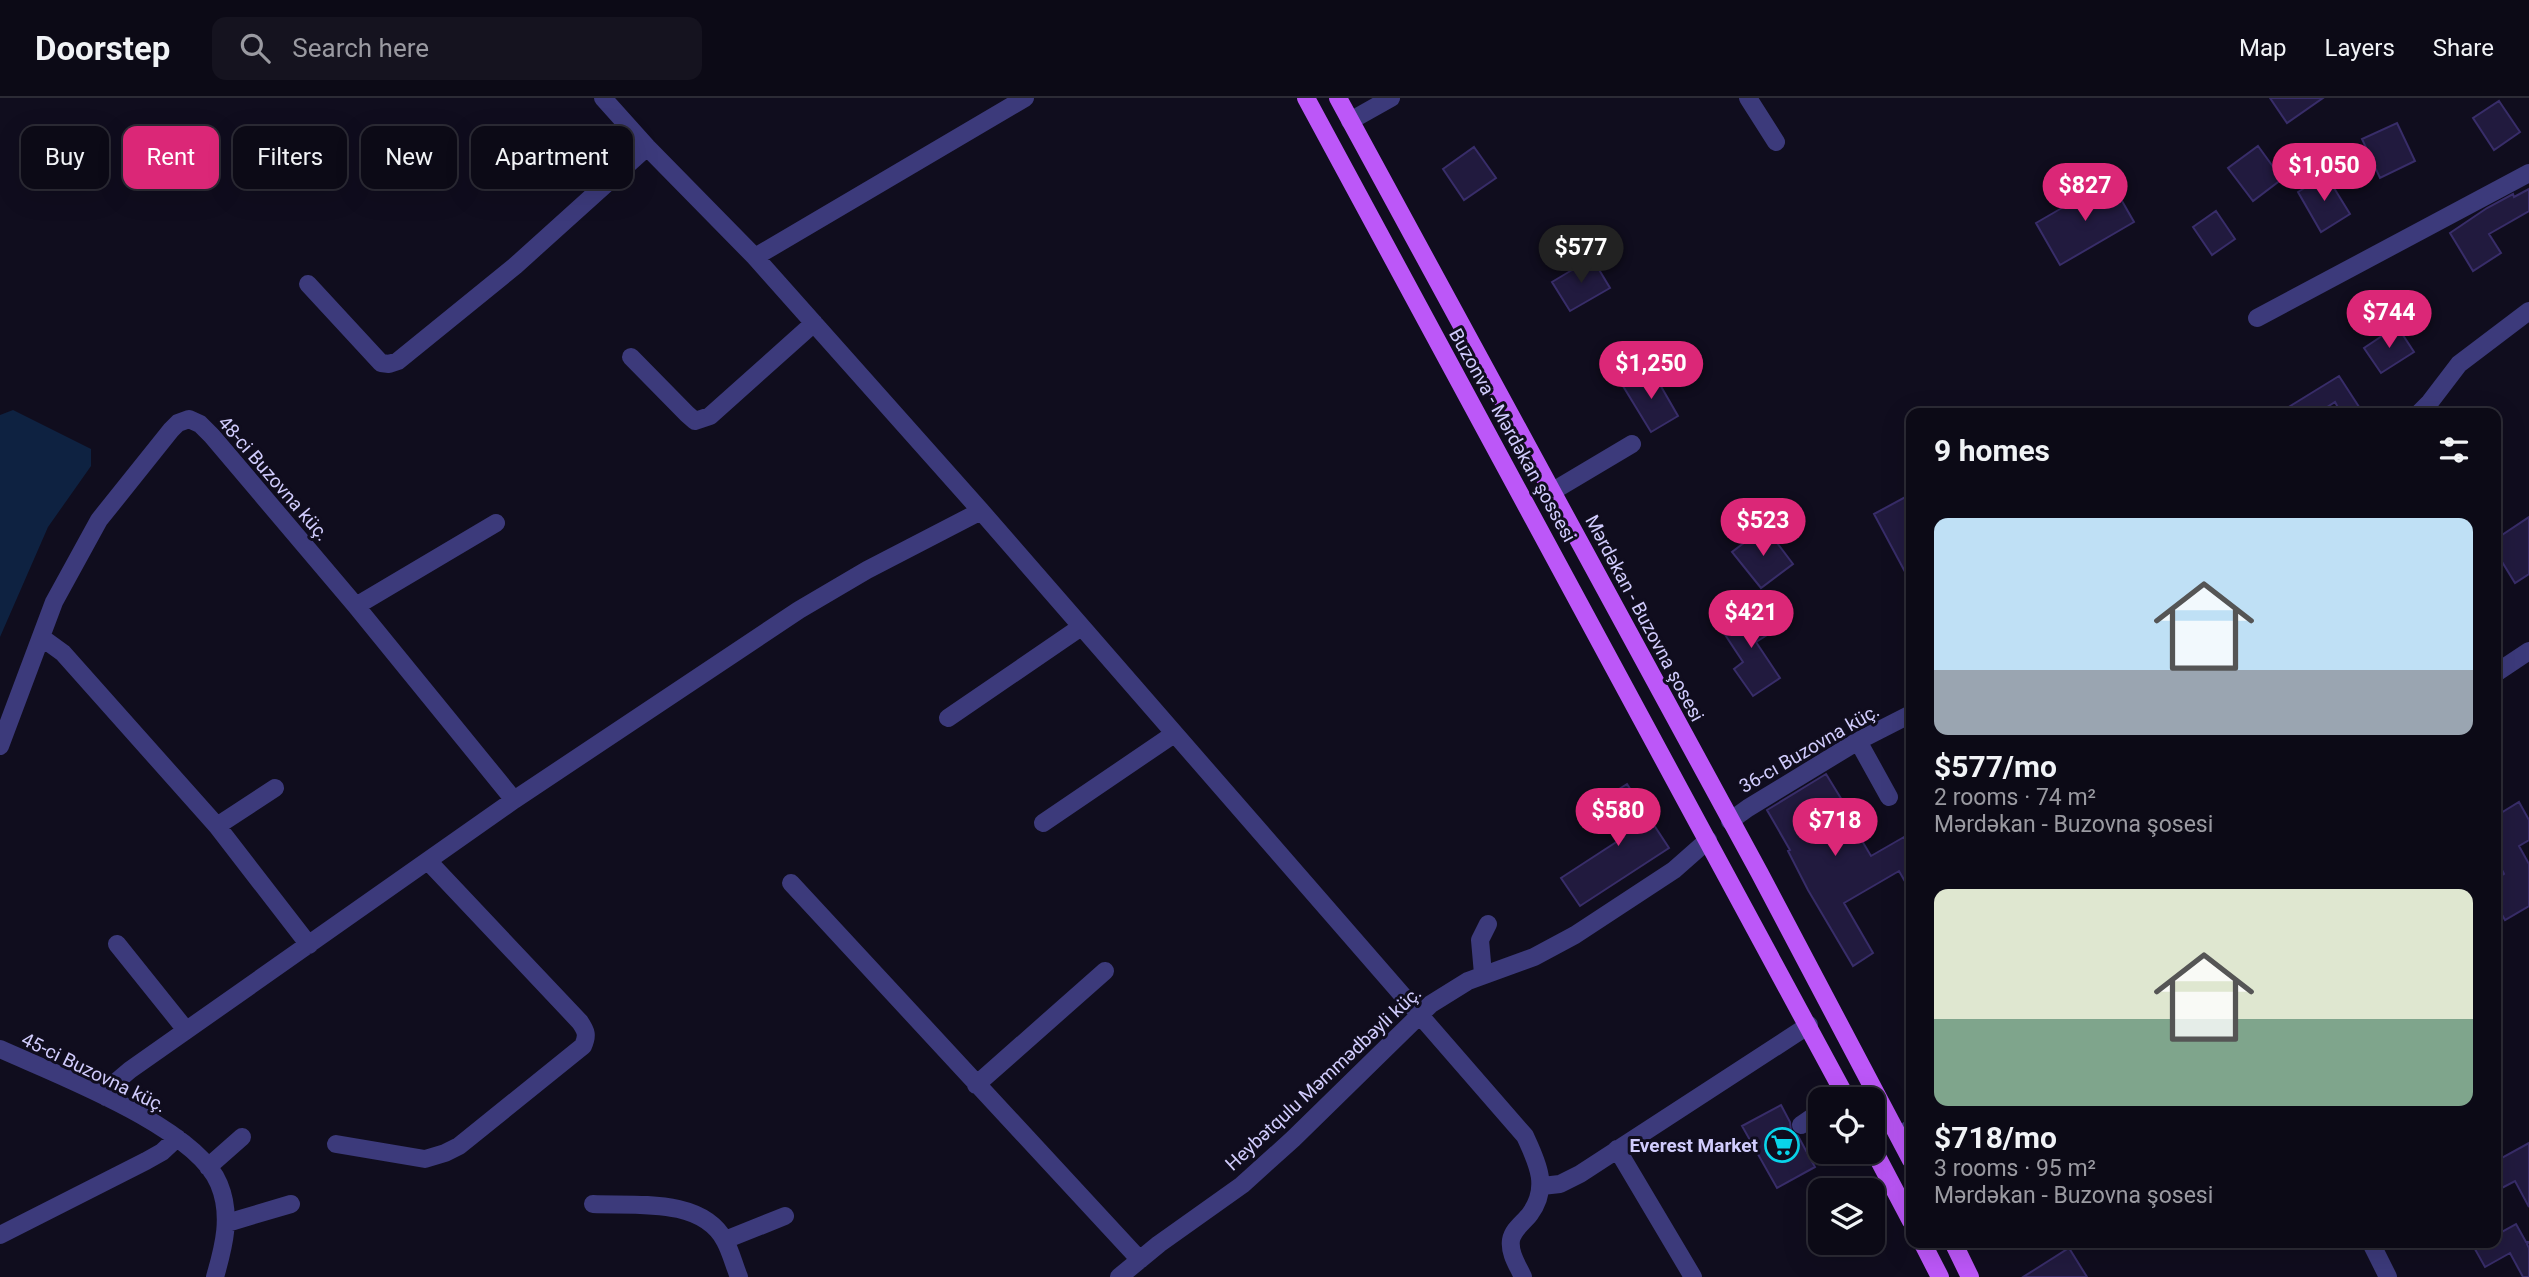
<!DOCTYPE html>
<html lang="en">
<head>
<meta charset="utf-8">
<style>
	body { margin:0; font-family:Roboto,sans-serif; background:#15131f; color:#f1f3f6; height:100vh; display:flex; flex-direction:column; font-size:26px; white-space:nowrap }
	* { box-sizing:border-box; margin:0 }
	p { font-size:23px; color:#9a9aa1 }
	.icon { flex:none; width:38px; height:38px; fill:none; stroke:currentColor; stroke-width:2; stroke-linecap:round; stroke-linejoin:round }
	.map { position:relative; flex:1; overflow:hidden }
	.sheet { position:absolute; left:1906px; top:310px; width:595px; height:840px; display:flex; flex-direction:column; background:#0c0a16; border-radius:14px; box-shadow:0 7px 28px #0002,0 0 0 2px #2c2b35 }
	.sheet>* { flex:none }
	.guide { position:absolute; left:21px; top:28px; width:665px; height:63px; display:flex; gap:14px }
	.controls { position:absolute; left:1808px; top:989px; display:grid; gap:14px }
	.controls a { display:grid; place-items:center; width:77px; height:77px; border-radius:14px; background:#0c0a16; box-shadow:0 7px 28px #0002,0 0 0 2px #2c2b35; font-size:35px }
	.price { position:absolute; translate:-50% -60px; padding:0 16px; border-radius:24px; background:#db2777; color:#fff; font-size:23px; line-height:46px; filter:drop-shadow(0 2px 4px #0008) }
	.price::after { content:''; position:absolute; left:50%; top:42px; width:21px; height:16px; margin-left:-10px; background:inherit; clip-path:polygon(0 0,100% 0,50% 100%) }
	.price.active { background:#222; color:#fff }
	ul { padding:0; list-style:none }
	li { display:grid; align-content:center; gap:14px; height:371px; padding:0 28px }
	li span { display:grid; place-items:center; height:217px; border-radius:14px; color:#555 }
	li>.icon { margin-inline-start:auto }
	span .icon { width:126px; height:126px; fill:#fffc; stroke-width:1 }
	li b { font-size:30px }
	h2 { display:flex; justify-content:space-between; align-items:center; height:84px; padding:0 28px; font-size:30px }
	.tag { padding:0 24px; border-radius:14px; background:#0c0a16; box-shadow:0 7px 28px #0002,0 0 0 2px #2c2b35; font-size:24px; line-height:63px }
	.tag.active { background:#db2777; color:#fff }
	header { display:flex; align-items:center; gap:42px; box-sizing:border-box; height:98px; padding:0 35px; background:#0c0a16; border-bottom:2px solid #2c2b35 }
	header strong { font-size:33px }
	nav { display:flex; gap:38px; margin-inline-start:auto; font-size:24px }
	.search { width:490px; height:63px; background:#15131f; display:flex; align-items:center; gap:18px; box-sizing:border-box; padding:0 24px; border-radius:14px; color:#9a9aa1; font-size:26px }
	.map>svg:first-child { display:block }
</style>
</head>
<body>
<header>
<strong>Doorstep</strong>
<div class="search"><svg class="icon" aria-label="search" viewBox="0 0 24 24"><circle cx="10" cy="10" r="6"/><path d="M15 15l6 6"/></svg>Search here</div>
<nav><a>Map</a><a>Layers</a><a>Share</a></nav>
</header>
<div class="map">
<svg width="2529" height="1179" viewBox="0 0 2529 1179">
	<rect width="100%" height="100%" fill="#100d1e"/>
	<path fill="#0e2241" d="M13 312 91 351V368L48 429 0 539V317Z"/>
	<path fill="#211a3e" stroke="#382d69" stroke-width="2" d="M2270 0H2323L2287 25Z
		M2499 3 2520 34 2494 52 2473 20Z
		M2397 25 2415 63 2380 80 2362 41Z
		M2258 48 2282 81 2253 103 2228 70Z
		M1474 49 1496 80 1464 102 1443 71Z
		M2326 77 2350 116 2321 134 2298 94Z
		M2110 82 2134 124 2060 167 2036 125Z
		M2529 91V113L2489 136 2501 155 2473 173 2450 135 2487 110 2513 96 2514 99Z
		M2216 113 2235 141 2212 157 2193 129Z
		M1592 160 1610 190 1570 213 1552 184Z
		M2397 228 2414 254 2381 275 2364 250Z
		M1651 271 1678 318 1651 334 1623 288Z
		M2339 278 2363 315H2341L2335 304 2318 315H2279Z
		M1911 396V485L1874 416Z
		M2529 419V476L2515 485 2496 454V441Z
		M1765 429 1793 466 1761 490 1732 454Z
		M1755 507 1772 534 1756 544 1780 580 1753 598 1734 571 1743 564 1720 529Z
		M1826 676 1845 707 1842 709 1871 758 1904 739 1911 751V794L1899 773 1844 805 1873 855 1853 868 1808 792 1788 753 1790 752 1767 712Z
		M1627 686 1669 750 1580 808 1561 780 1624 739 1600 703Z
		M2519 704 2529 722V742L2519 748 2529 766V808L2505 822 2496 806V781L2504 776 2496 760V718Z
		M1781 1007 1790 1024 1791 1033 1798 1038 1815 1069 1777 1090 1742 1028Z
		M2529 1045V1109L2515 1083 2496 1093V1063Z
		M2516 1126 2526 1144H2529L2527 1146 2529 1150V1179H2523L2510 1155 2485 1169 2471 1144H2496V1137Z
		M2069 1150 2087 1179H2023Z"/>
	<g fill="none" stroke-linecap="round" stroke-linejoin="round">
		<path stroke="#3c3a7b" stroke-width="18" d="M603 0 647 49 755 159 981 413 1525 1038C1537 1064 1550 1089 1530 1116 1524 1124 1513 1131 1511 1142 1509 1155 1518 1168 1523 1179
			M1748 0 1776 44
			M1350 23 1391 0
			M755 159 1025 0
			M308 186 381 265 389 266 398 263 515 168 647 49
			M2257 220 2529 75
			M631 259 687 316 695 323 710 318 814 225
			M2419 315 2430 304 2459 266 2529 213
			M1553 393 1632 346
			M356 508 496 425
			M41 539 63 555 217 728 309 847
			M2496 575 2529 553
			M948 620 1081 529
			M1858 643 1889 699
			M0 648 54 504 99 422 171 332 178 325 189 321 200 326 212 338 356 508 514 702
			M1730 723 1748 710 1858 643 1911 616
			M1043 725 1174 636
			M217 728 275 690
			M791 785 1140 1162
			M117 846 186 932
			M1483 876 1480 842 1488 826
			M0 951C55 976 196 1029 219 1086 232 1117 224 1148 215 1179
			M976 987 1105 873
			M106 999 117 983 130 972 514 702 799 512 867 472 981 413
			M1801 1027 1820 1014
			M1899 1038 1911 1030
			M336 1046 425 1061 445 1055 459 1048 583 948C588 937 586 933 580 924L428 763
			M1617 1051 1693 1179
			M208 1069 242 1039
			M1542 1088 1560 1086 1580 1076 1809 927
			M593 1106C634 1108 702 1099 725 1143 731 1154 734 1167 739 1179
			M227 1125 291 1106
			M0 1137 146 1063 162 1054 177 1040
			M725 1142 785 1118
			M2372 1147 2388 1179
			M1119 1179 1159 1146 1242 1087 1293 1041 1431 906 1468 883 1534 859 1575 837 1674 772 1708 742"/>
		<path stroke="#bc57f8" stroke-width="18" d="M1306 0 1847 1001
			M1338 0 1759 774 1911 1062
			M1872 1049 1911 1123
			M1922 1144 1940 1179
			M1953 1144 1970 1179"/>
	</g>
	<defs>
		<g id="supermarket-ring" transform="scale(1.75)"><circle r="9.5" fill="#100d1e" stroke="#09d5eb" stroke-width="1.5"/><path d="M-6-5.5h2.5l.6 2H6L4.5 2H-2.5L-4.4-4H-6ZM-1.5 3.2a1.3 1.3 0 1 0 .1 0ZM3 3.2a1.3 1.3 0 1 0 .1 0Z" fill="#09d5eb"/></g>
	</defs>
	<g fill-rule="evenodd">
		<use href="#supermarket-ring" x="1782" y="1047"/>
	</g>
	<g text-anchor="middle" stroke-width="6" stroke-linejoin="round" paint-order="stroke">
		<g font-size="19" fill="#d1ccfd" stroke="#100d1e">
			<text transform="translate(1513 337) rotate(61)" y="7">Buzonva - Mərdəkan şossesi</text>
			<text transform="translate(274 380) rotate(49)" y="7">48-ci Buzovna küç.</text>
			<text transform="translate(1645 520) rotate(62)" y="7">Mərdəkan - Buzovna şosesi</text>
			<text transform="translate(1809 650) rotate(-30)" y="7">36-cı Buzovna küç.</text>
			<text transform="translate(94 974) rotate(26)" y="7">45-ci Buzovna küç.</text>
			<text transform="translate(1323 980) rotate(-43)" y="7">Heybətqulu Məmmədbəyli küç.</text>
		</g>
		<g font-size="19" font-weight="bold" fill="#d1ccfd" stroke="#100d1e" text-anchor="end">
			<text x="1758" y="1054">Everest Market</text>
		</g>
	</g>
</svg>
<div class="controls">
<a><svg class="icon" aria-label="locate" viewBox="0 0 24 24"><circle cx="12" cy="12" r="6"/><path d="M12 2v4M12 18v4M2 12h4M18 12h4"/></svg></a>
<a><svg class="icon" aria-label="layers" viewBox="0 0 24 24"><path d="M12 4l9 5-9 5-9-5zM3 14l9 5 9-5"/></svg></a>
</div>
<b class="price" style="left:2324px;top:105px">$1,050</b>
<b class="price" style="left:2085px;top:125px">$827</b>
<b class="price active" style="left:1581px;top:187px">$577</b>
<b class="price" style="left:2389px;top:252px">$744</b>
<b class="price" style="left:1651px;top:303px">$1,250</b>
<b class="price" style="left:1763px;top:460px">$523</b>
<b class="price" style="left:1751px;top:552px">$421</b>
<b class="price" style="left:1618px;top:750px">$580</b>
<b class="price" style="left:1835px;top:760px">$718</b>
<div class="guide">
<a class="tag">Buy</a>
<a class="tag active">Rent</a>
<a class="tag">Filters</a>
<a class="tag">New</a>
<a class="tag">Apartment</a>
</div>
<section class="sheet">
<h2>9 homes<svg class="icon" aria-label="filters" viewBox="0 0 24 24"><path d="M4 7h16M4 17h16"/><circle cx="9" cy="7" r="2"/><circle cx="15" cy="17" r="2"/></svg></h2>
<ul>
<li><span style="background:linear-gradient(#bfe0f5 70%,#9aa5b1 0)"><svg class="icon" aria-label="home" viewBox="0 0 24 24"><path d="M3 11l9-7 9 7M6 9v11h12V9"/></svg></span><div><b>$577/mo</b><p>2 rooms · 74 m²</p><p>Mərdəkan - Buzovna şosesi</p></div></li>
<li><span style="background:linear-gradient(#dfe7d0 60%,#7fa58c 0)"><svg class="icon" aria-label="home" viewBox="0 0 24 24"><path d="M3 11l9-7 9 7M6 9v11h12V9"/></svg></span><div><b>$718/mo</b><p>3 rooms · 95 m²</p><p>Mərdəkan - Buzovna şosesi</p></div></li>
</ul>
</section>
</div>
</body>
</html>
